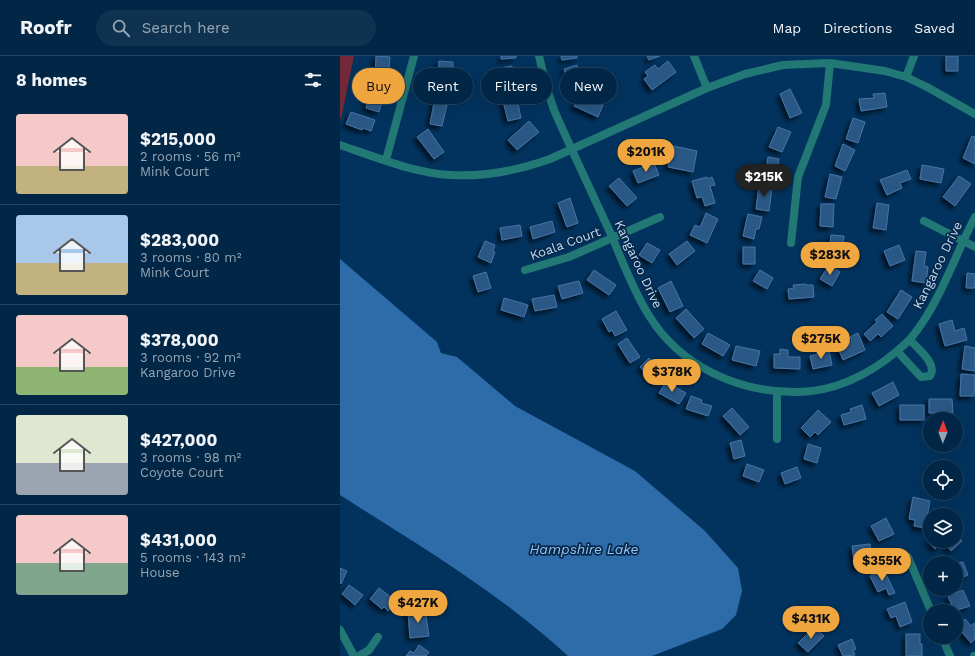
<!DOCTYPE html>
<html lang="en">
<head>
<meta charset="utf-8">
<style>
	body { margin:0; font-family:"Work Sans",sans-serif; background:#103251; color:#f1f3f6; height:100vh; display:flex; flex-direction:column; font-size:15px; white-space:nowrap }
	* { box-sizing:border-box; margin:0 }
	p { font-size:13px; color:#96a5b3 }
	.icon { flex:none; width:22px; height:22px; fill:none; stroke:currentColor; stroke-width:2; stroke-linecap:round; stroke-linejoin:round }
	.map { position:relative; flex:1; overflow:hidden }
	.panel { display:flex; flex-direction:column; background:#022646; width:340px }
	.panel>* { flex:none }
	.banner { position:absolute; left:12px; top:12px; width:380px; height:36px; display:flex; gap:8px }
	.needle { width:26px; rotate:1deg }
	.controls { position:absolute; left:583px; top:356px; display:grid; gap:8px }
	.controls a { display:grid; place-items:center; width:40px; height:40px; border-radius:50%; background:#022646; box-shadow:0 4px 16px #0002,0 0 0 1px #23435f; font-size:20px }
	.price { position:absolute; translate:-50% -34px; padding:0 9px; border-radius:14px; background:#f0a63f; color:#111; font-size:13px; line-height:26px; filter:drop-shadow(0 1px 2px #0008) }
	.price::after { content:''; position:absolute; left:50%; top:24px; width:12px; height:9px; margin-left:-6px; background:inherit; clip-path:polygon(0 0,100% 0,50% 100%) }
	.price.selected { background:#222; color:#fff }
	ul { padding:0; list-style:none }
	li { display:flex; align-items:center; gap:12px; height:100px; padding:0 16px }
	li+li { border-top:1px solid #23435f }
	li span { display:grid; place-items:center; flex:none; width:112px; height:80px; border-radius:4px; color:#555 }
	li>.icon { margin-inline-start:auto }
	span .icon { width:48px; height:48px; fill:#fffc; stroke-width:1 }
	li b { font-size:17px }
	h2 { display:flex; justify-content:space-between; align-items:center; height:48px; padding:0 16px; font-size:17px }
	.tag { padding:0 14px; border-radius:18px; background:#022646; box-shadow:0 4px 16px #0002,0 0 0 1px #23435f; font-size:14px; line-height:36px }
	.tag.selected { background:#f0a63f; color:#111 }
	header { display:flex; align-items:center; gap:24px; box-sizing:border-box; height:56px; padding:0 20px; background:#022646; border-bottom:1px solid #23435f }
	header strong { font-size:19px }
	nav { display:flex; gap:22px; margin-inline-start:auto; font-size:14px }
	.search { width:280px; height:36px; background:#103251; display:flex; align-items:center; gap:10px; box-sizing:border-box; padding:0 14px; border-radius:22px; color:#96a5b3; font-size:15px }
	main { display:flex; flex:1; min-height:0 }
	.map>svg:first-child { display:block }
</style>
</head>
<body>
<header>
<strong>Roofr</strong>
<div class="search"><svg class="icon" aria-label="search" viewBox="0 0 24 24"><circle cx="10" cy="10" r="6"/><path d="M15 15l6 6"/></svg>Search here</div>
<nav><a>Map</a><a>Directions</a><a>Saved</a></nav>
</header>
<main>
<section class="panel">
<h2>8 homes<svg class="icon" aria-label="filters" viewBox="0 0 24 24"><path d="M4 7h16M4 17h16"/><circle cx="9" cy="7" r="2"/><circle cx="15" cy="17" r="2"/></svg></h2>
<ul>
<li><span style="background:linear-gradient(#f6c9c9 65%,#c2b280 0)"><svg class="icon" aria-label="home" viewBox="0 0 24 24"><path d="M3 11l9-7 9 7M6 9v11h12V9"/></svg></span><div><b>$215,000</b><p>2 rooms · 56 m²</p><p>Mink Court</p></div></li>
<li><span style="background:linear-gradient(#a9c7e8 60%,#c2b280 0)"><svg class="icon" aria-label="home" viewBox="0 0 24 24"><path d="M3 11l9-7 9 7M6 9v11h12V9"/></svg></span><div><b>$283,000</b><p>3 rooms · 80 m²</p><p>Mink Court</p></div></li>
<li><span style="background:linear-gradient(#f6c9c9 65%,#8fb573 0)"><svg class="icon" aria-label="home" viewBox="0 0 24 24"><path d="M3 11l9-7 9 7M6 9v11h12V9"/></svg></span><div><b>$378,000</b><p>3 rooms · 92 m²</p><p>Kangaroo Drive</p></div></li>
<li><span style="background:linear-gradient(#dfe7d0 60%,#9aa5b1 0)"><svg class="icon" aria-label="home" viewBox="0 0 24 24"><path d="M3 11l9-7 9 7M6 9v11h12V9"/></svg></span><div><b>$427,000</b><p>3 rooms · 98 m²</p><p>Coyote Court</p></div></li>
<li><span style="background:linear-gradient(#f6c9c9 60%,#7fa58c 0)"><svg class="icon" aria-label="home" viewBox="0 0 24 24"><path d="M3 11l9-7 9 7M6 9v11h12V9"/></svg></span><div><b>$431,000</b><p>5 rooms · 143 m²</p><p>House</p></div></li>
</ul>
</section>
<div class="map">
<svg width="635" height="600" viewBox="0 0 635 600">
	<defs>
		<filter id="shadow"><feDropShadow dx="-3.5" dy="3.5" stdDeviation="2" flood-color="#0009"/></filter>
	</defs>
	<rect width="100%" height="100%" fill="#02335e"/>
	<path fill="#742938" d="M0 0H14L1 63 0 62Z"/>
	<path fill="#2e6ba9" d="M0 203 97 286 101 297 117 301 175 350 295 415 365 475 398 512 402 535 396 559 382 573 312 600H228C160 537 78 489 0 439Z"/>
	<path fill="#2b5886" stroke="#4774a5" filter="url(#shadow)" d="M36 0 50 1 48 25H35Z
		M161 0H176V2L161 3Z
		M221 0H237V2L222 4Z
		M307 0H320L309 4Z
		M606 0H618V15H606Z
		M99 5 113 6V13H117V25H110V34L98 33Z
		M328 5 336 16 312 34 304 23 308 20 305 16 315 9 318 13Z
		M237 9 243 31 230 34 224 13Z
		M172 10 175 31 163 33 160 12Z
		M34 29 46 32 39 56 26 52 28 44 24 43 26 36 31 38Z
		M450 33 462 57 450 62 440 38Z
		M545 37 547 51 521 55 519 43 534 42 533 38Z
		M176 38 181 62 168 65 162 41Z
		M240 39 263 49 258 61 234 50Z
		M95 42 108 45 102 70 90 68Z
		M11 56 35 64 31 75 23 72 22 74 6 68Z
		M513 62 525 66 518 87 506 83Z
		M189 65 199 76 177 94 168 84Z
		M438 71 451 76 442 96 429 91Z
		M88 73 104 96 94 103 77 81Z
		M632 80 635 81V108L623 102Z
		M503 88 515 94 505 115 495 110Z
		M333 90 357 95 353 116 328 111Z
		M428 101 439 103 436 123 425 121Z
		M314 107 319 119 298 127 293 115Z
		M582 109 604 113 601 127 580 123Z
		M567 114 571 123 560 127 562 132 547 139 540 124Z
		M490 118 502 121 496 143 485 141Z
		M619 120 631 128 615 150 603 141Z
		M367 121 368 123 372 121 375 129 370 130 375 147 365 150 362 141 357 142 352 125Z
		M279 122 297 142 287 150 269 130Z
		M419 130 432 132 429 155 416 153Z
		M230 142 238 167 227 171 218 147Z
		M537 147 549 149 546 174 533 172Z
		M481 148H494L493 171 480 170Z
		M366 157 378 163 367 187 350 179 355 169 360 171Z
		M408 158 422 161 419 173H416L414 183 403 180Z
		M212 165 215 176 193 183 190 171Z
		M180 169 182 180 162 184 160 172Z
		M491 179 504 180 502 199 489 197Z
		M145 185 155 189 153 195 155 196 151 207 138 201Z
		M347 185 355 195 337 209 329 198Z
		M307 187 320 194 312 207 299 199Z
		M559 189 565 204 550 210 544 195Z
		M403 191H415V208H403Z
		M576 195 586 196 584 210 588 211 586 227 572 225Z
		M489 209 500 216 492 230 480 223Z
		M254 214 276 229 269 239 247 224Z
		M420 214 433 222 427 233 413 225Z
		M146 216 151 232 138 236 133 220Z
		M627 217 635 218V232H626Z
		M239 225 243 237 222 243 218 230Z
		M331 225 343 250 330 256 318 232Z
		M466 228V229H473L474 241 449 243 448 233 454 232 453 229Z
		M561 234 572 241 558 263 547 256Z
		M214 239 217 251 195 255 192 243Z
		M164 242 188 249 184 261 161 254Z
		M346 253 364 273 354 282 336 262Z
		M276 255 287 274 275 280 272 274 269 276 262 263Z
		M542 258 553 270 541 281 538 278 530 285 524 278 537 266 535 264Z
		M612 264 615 275 624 272 627 284 605 290 599 268Z
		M368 277 390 289 383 300 362 288Z
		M518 277 525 294 503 304 498 292 512 285 510 281Z
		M287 282 300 301 290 307 278 288Z
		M396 290 420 295 416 310 392 304Z
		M625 290 635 292V315L622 313Z
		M440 293 448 294V301H460V313L434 312V298H440Z
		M489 295 492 309 473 313 470 300Z
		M309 302 324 318 315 327 300 311Z
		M621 318 635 319 634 340H620Z
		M326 326 346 337 339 348 319 337Z
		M553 326 559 339 539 350 532 337Z
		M351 340 362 344 361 347 372 350 368 360 346 353Z
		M589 343H612L613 357H589Z
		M522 349 526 363 504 369 501 359 511 356 510 353Z
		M560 349H584V364H560Z
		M392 352 409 371 400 379 383 360Z
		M478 354 491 366 478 379 475 376 470 381 461 372Z
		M401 384 405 400 394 403 390 387Z
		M468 388 481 392 477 407 464 403Z
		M407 408 424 414 419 426 403 420Z
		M457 411 461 422 445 428 441 417Z
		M573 441 590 445 585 472 574 470 575 464 569 463Z
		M546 462 554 478 539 485 531 470Z
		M616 480 622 485 611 495 603 485 595 493 587 484 590 482V485H616Z
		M530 488 533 510 515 512 512 490Z
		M617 505 618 507 623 506 628 519 616 524V507H610Z
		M0 512 7 515 1 528 0 527Z
		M544 514 555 537 549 539 546 532 538 536 530 520Z
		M9 529 23 539 15 549 2 538Z
		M39 532 56 545 48 555 44 551 42 553 30 543Z
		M623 534 630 550 614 555 608 540Z
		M565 546 572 566 560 571 556 560 551 562 547 553Z
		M85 553 89 580 70 582 68 556Z
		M625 563 631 570 634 567 635 569V583L631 587 617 570Z
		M474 571 484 580 468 596 458 587Z
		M566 578H580V588H582V600H566Z
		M512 583 516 593 513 594 515 599 503 600 498 589Z
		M79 589 89 596 86 600H66L70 595 74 597Z"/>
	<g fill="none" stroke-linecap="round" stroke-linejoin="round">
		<path stroke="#227874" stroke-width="8" d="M199 0 207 33 214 54C232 95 251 135 270 176 282 204 292 232 308 258 340 311 399 337 459 336 496 335 528 319 556 296 561 291 567 287 571 282 600 247 614 201 635 161
			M354 0 367 32
			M566 21 574 0
			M0 89C36 101 73 117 111 119 144 121 179 114 210 103L367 32 405 18 443 9 490 7 545 15 566 21 587 31 635 58
			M46 104 74 0
			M584 165 635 191
			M451 187 458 121 486 49 490 7
			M185 214 229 201 320 161
			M557 295 581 321 590 320C598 308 578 293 570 284
			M437 336V383
			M568 501 591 555
			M0 574 14 600
			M602 581 610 600
			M19 600 29 594 38 581
			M634 600H635"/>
	</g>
	<g text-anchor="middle" stroke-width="3.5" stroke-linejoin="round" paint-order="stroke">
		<g font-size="13" fill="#c1d9f4" stroke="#06294a">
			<text transform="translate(225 187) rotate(-20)" y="5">Koala Court</text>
			<text transform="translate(299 208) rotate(65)" y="5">Kangaroo Drive</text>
			<text transform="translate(597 209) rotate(-64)" y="5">Kangaroo Drive</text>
		</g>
		<g font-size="14" font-style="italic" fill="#95c3f6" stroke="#06294a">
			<text x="244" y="498">Hampshire Lake</text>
		</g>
	</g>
</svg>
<div class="controls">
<a><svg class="needle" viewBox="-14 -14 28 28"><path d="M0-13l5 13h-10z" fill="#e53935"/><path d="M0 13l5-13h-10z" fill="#96a5b3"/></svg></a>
<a><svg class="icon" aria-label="locate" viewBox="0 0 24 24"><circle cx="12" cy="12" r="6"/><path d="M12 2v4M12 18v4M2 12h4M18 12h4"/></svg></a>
<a><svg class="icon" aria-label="layers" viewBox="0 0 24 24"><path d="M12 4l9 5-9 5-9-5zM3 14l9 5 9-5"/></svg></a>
<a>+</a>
<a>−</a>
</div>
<b class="price" style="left:306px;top:117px">$201K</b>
<b class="price selected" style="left:424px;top:142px">$215K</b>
<b class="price" style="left:490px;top:220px">$283K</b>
<b class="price" style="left:481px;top:304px">$275K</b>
<b class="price" style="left:332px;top:337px">$378K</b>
<b class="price" style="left:542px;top:526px">$355K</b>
<b class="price" style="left:78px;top:568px">$427K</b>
<b class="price" style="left:471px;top:584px">$431K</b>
<div class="banner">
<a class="tag selected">Buy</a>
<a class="tag">Rent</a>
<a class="tag">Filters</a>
<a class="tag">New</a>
</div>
</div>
</main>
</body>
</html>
